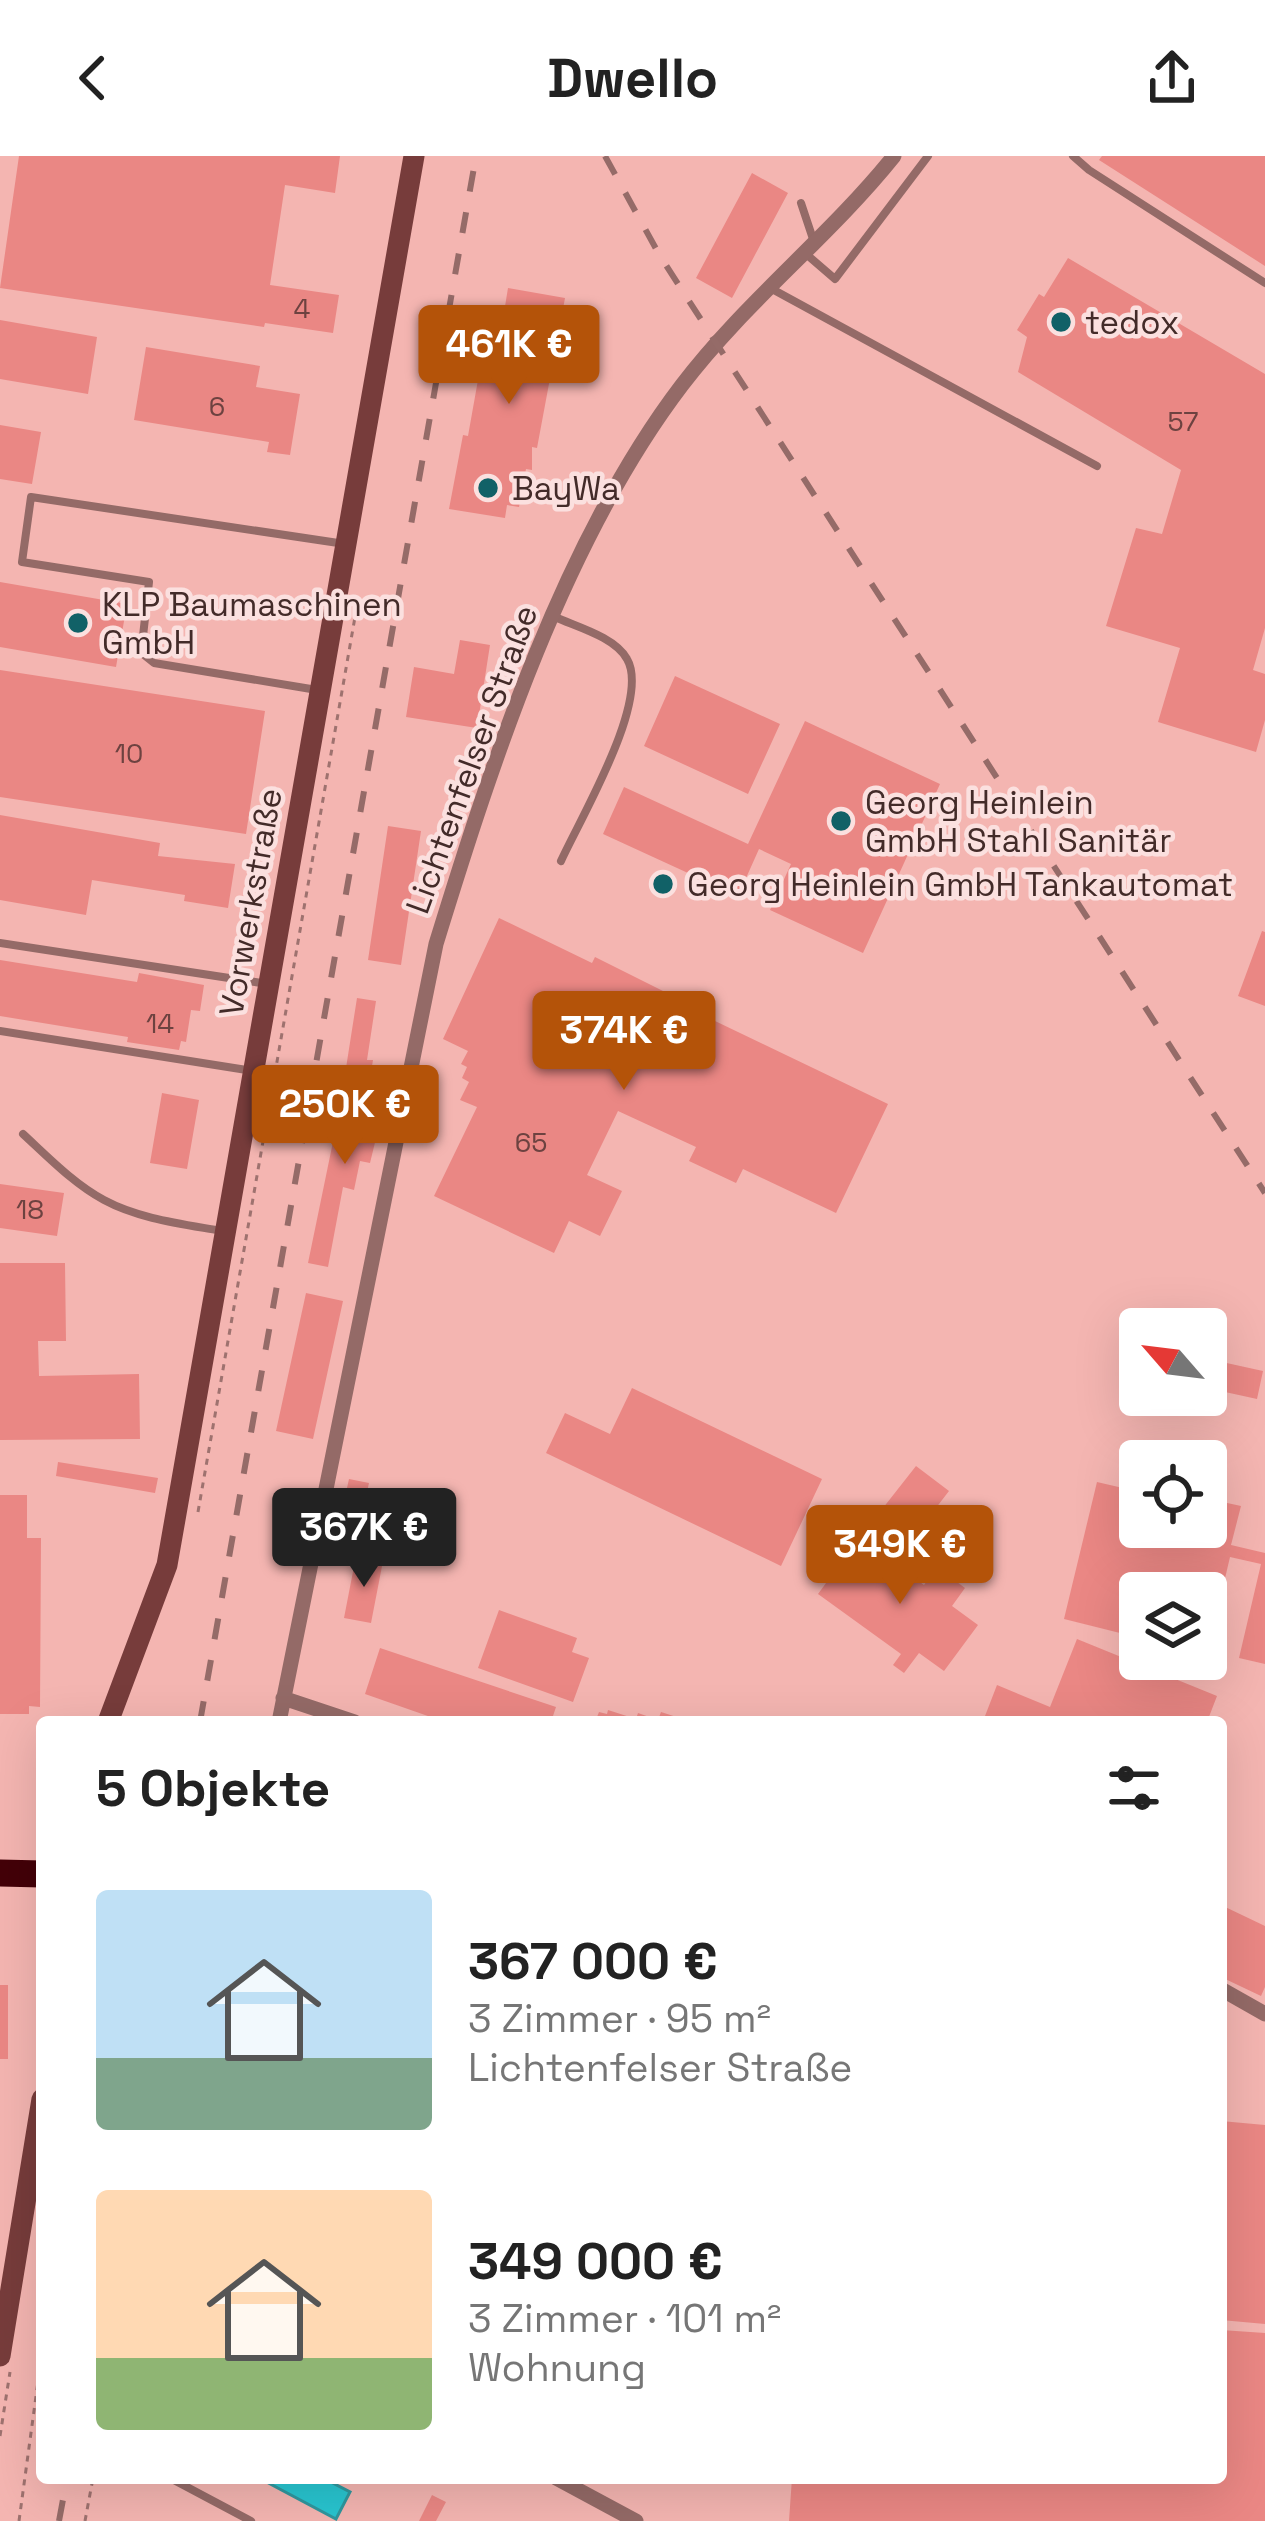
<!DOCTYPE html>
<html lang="de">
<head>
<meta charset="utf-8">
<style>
	body { margin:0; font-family:"Space Grotesk",sans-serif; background:#f2f2f2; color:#222; height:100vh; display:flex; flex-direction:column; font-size:45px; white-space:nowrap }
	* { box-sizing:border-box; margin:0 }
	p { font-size:39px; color:#767676 }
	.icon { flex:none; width:66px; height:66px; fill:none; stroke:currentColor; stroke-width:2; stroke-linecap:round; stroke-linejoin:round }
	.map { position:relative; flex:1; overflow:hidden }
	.drawer { position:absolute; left:36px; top:1560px; width:1191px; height:768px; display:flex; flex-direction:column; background:#fff; border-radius:12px; box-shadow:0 12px 48px #0002 }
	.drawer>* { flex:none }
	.needle { width:78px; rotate:298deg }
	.buttons { position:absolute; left:1119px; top:1152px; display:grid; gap:24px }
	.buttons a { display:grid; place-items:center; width:108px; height:108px; border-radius:12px; background:#fff; box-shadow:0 12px 48px #0002; font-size:60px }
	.price { position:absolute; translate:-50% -102px; padding:0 27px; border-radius:12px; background:#b45309; color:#fff; font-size:39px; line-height:78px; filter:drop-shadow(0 3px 6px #0008) }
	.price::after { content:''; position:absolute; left:50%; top:72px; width:36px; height:27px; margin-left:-18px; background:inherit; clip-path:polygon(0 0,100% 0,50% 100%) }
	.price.active { background:#222; color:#fff }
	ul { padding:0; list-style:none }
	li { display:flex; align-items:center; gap:36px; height:300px; padding:0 60px }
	li span { display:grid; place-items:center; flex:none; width:336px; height:240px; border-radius:12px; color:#555 }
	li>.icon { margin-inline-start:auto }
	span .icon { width:144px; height:144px; fill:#fffc; stroke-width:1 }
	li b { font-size:51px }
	h2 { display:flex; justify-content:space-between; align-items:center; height:144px; padding:0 60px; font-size:51px }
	header { display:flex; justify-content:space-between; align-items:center; height:156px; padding:0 60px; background:#fff; font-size:54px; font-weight:700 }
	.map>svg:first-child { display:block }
</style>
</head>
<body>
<header><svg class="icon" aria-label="back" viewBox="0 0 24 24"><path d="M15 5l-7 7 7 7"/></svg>Dwello<svg class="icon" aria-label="share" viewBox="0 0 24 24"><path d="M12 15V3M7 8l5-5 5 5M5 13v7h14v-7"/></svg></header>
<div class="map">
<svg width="1265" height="2365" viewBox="0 0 1265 2365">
	<rect width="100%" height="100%" fill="#f4b5b1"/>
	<path fill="#28c5d0" stroke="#30979e" stroke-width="3" d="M259 2322H323L350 2336 336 2363Z"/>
	<path fill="#ea8784" d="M19 0H340L335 37 285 29 270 129 339 139 333 177 265 167 264 171 0 132Z
		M1102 0H1265V110L1099 4Z
		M752 17 788 37 732 142 696 122Z
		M1068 102 1265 218V472L1253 514 1265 518V564L1256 596 1158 566 1180 492 1106 470 1136 372 1162 378 1181 314 1018 216 1027 181 1017 174 1039 138 1044 141Z
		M508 132 565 142 537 292 532 291V314L526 313 519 351 507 349 505 362 449 353 463 279 468 280 481 207 484 208 485 203 496 205Z
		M0 164 97 181 88 238 0 223Z
		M146 191 260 210 256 231 300 238 290 299 267 296 269 286 134 264Z
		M0 269 41 276 32 328 0 323Z
		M0 426 127 448 116 511 0 491Z
		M460 484 490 489 477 572 406 561 414 511 454 518Z
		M0 514 265 555 246 678 0 641Z
		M675 520 780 568 748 638 644 590Z
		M805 565 940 628 863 797 770 754 791 708 759 693 738 740 603 678 624 631 748 688Z
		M0 659 160 687 158 700 235 708 228 752 184 745 185 739 92 724 86 759 0 744Z
		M388 670 421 675 401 809 368 804Z
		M499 762 592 807 595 801 667 837 665 841 888 948 836 1057 743 1013 736 1027 689 1005 696 991 618 955 587 1019 622 1035 600 1080 569 1065 554 1097 434 1040 477 951 460 944 469 926 462 922 467 911 461 908 468 895 443 883Z
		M1262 775 1265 776V850L1238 840Z
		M0 804 137 826 139 817 204 829 200 855 191 854 186 886 181 885 179 894 127 886 128 881 0 860Z
		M357 842 376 845 367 904H373L371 916 346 912Z
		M351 930 379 936 372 969 379 970 370 1007 360 1005 354 1034 343 1031 328 1111 308 1107 335 976 340 977Z
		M162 937 199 944 187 1013 150 1007Z
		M0 1028 64 1037 57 1080 0 1072Z
		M0 1107H65L66 1185H38L39 1220 139 1218 140 1283 0 1284Z
		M306 1137 343 1145 313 1283 276 1275Z
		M1222 1206 1263 1215 1257 1243 1216 1234Z
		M632 1232 822 1323 781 1410 546 1297 565 1257 610 1278Z
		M58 1306 158 1322 155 1337 56 1320Z
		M916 1310 949 1335 905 1392 872 1366Z
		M349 1323 369 1327 356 1385 336 1381Z
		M1097 1326 1140 1336V1371H1206V1352L1216 1354 1218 1345 1241 1350 1231 1389 1265 1397V1508L1239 1502 1261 1408 1230 1401 1208 1495 1206 1437H1140V1482L1064 1463Z
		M0 1339H27V1382H41L40 1551 29 1550V1558H0Z
		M859 1382 924 1429 937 1411 965 1432 952 1450 978 1469 944 1515 919 1497 904 1517 893 1509 901 1498 818 1438Z
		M356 1400 383 1405 371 1467 344 1462Z
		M499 1454 577 1482 572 1496 589 1502 573 1546 478 1512Z
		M1077 1483 1217 1540 1207 1566H1000L985 1560 997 1529 1050 1551Z
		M380 1492 556 1551 551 1566H445L365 1538Z
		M608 1554 636 1563 638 1557 658 1564 661 1556 689 1565 595 1566 599 1556 607 1558Z
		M1221 1749 1265 1770V1831L1261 1840 1221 1821Z
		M0 1829H8V1903H0Z
		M1221 1965 1265 1969V2168L1221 2164Z
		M1221 2174 1265 2177V2365H789L792 2322H1221Z
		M432 2339 446 2346 436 2365H419Z"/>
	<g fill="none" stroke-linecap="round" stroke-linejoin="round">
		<path stroke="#9e726f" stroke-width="3" stroke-dasharray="6 6" stroke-linecap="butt" d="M198 1356 358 444
			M0 2280 10 2216
			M19 2365 42 2196
			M85 2365 93 2322"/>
		<path stroke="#946a67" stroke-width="8" d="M1073 0 1089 14 1265 127
			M801 47 814 86
			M806 98 835 123 928 0
			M772 133 1097 310
			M555 461C577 471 615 481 627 503 651 544 580 663 561 705
			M317 534 154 507 144 499 142 489 149 426 22 406 31 341 345 388
			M0 787 268 828
			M0 875 253 915
			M23 978C48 1001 74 1028 104 1044 139 1063 183 1068 222 1075
			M170 2322 251 2365"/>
		<path stroke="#946a67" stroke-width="15" d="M283 1542 355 1566
			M279 1566 436 788C493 603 564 384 682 229 745 146 829 81 894 0
			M1221 1833 1265 1858
			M556 2322 636 2365"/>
		<path stroke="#773c3b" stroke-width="21" d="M108 1566 167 1409 414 0
			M0 2200 42 1943"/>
		<path stroke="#430108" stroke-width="27" d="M0 1717 42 1718"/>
		<path stroke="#956b68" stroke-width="6" stroke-dasharray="21 21" stroke-linecap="butt" d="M605 0 660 100 1265 1037
			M200 1566 476 0
			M59 2365 67 2322"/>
	</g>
	<g fill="#116167" stroke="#fbe0df" stroke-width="4.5">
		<circle cx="1061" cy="166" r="12"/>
		<circle cx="488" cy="332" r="12"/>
		<circle cx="78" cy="467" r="12"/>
		<circle cx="841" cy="665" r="12"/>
		<circle cx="663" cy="728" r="12"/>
	</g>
	<g text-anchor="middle" stroke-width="9" stroke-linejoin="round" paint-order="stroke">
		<g font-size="27" fill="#6d4240">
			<text x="302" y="162">4</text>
			<text x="217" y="260">6</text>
			<text x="1183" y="275">57</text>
			<text x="129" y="607">10</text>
			<text x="160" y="877">14</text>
			<text x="531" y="996">65</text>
			<text x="30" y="1063">18</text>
		</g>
		<g font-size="33" fill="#432b29" stroke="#fbe0df" text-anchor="start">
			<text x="1085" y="178">tedox</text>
			<text x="512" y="344">BayWa</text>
			<text x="102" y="460">KLP Baumaschinen<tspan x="102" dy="38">GmbH</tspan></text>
			<text x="865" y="658">Georg Heinlein<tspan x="865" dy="38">GmbH Stahl Sanitär</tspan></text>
			<text x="687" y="740">Georg Heinlein GmbH Tankautomat</text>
		</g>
		<g font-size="33" fill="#432b29" stroke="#fbe0df">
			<text transform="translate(471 603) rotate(-70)" y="12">Lichtenfelser Straße</text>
			<text transform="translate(250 746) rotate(-80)" y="12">Vorwerkstraße</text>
		</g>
	</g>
</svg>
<div class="buttons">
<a><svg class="needle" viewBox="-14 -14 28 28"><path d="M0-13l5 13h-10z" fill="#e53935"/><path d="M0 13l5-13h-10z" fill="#767676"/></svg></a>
<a><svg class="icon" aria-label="locate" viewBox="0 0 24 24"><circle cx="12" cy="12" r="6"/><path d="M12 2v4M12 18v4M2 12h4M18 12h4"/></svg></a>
<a><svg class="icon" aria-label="layers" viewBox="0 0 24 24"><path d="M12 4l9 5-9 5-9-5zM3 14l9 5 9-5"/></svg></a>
</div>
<b class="price" style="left:509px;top:251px">461K €</b>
<b class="price" style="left:624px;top:937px">374K €</b>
<b class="price" style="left:345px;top:1011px">250K €</b>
<b class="price active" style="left:364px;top:1434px">367K €</b>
<b class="price" style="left:900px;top:1451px">349K €</b>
<section class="drawer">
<h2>5 Objekte<svg class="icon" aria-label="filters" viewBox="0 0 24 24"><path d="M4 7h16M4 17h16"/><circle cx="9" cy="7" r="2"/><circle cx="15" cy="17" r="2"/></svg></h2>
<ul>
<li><span style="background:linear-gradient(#bfe0f5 70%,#7fa58c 0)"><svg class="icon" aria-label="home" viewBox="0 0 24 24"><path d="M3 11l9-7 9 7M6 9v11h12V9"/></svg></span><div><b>367 000 €</b><p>3 Zimmer · 95 m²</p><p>Lichtenfelser Straße</p></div></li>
<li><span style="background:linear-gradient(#ffd9b3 70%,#8fb573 0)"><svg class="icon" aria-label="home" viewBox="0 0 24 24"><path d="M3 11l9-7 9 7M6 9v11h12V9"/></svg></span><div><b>349 000 €</b><p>3 Zimmer · 101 m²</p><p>Wohnung</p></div></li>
</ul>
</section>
</div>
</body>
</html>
